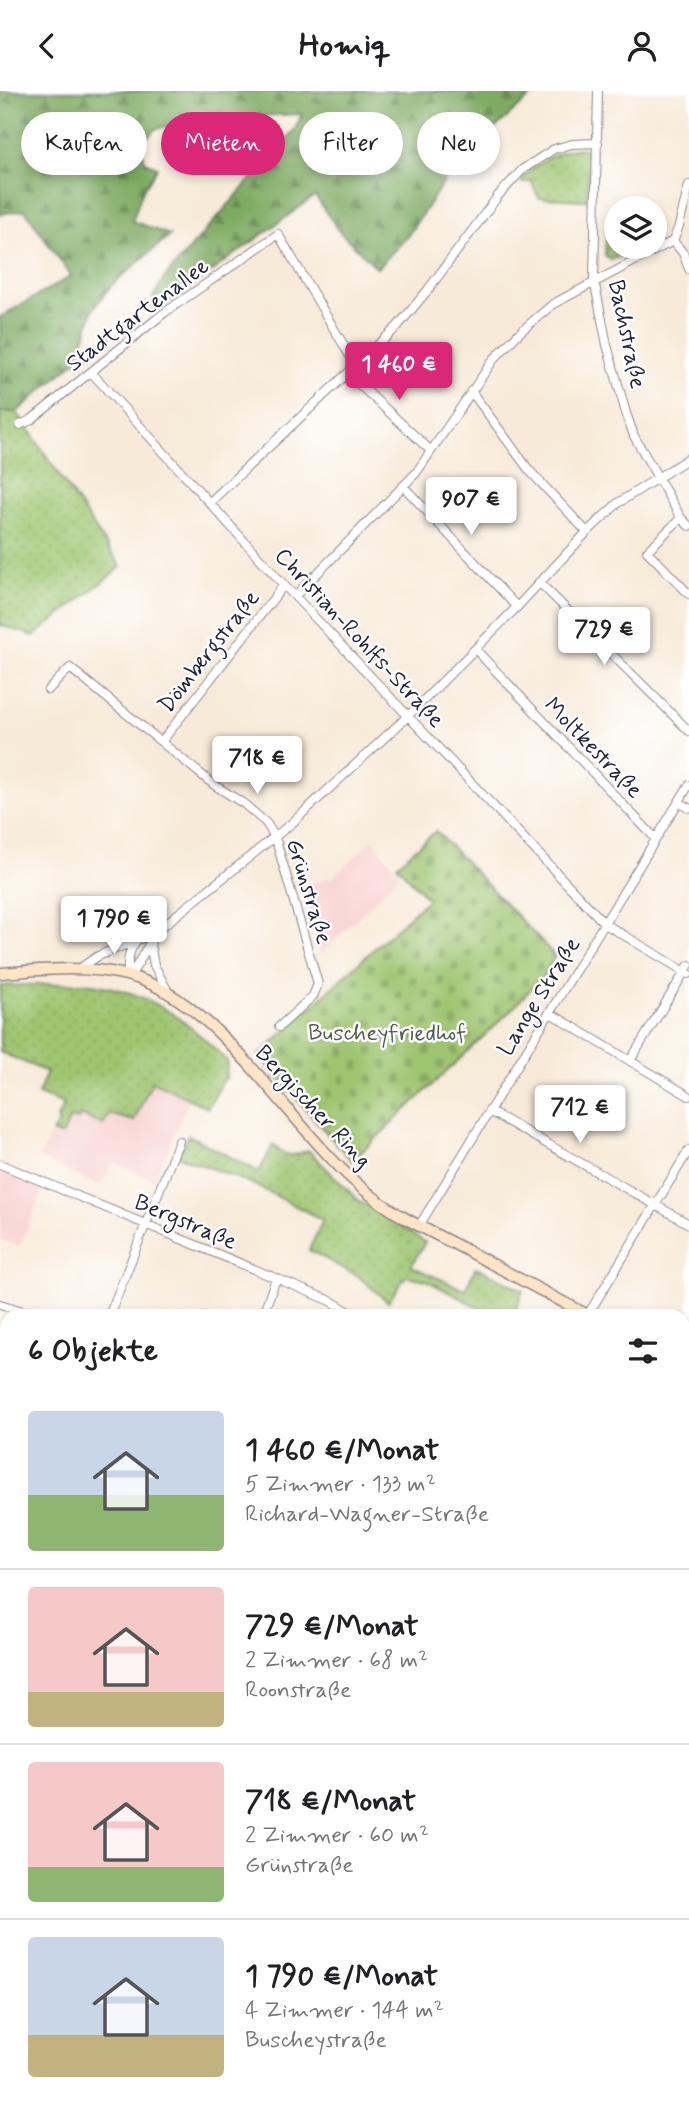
<!DOCTYPE html>
<html lang="de">
<head>
<meta charset="utf-8">
<style>
	body { margin:0; font-family:Mynerve,sans-serif; background:#f6f6f6; color:#202124; height:100vh; display:flex; flex-direction:column; font-size:26px; white-space:nowrap }
	* { box-sizing:border-box; margin:0 }
	p { font-size:23px; color:#757577 }
	.icon { flex:none; width:38px; height:38px; fill:none; stroke:currentColor; stroke-width:2; stroke-linecap:round; stroke-linejoin:round }
	.map { position:relative; flex:1; overflow:hidden }
	.details { position:absolute; left:0px; top:1218px; width:690px; height:800px; display:flex; flex-direction:column; background:#fff; border-radius:21px 21px 0 0; box-shadow:0 4px 10px #0003 }
	.details>* { flex:none }
	.guide { position:absolute; left:21px; top:21px; width:648px; height:63px; display:flex; gap:14px }
	.buttons { position:absolute; left:604px; top:105px; display:grid; gap:14px }
	.buttons a { display:grid; place-items:center; width:63px; height:63px; border-radius:50%; background:#fff; box-shadow:0 4px 10px #0003; font-size:35px }
	.price { position:absolute; translate:-50% -60px; padding:0 16px; border-radius:7px; background:#fff; color:#222; font-size:23px; line-height:46px; filter:drop-shadow(0 2px 4px #0008) }
	.price::after { content:''; position:absolute; left:50%; top:42px; width:21px; height:16px; margin-left:-10px; background:inherit; clip-path:polygon(0 0,100% 0,50% 100%) }
	.price.selected { background:#db2777; color:#fff }
	ul { padding:0; list-style:none }
	li { display:flex; align-items:center; gap:21px; height:175px; padding:0 28px }
	li+li { border-top:2px solid #e0e0e0 }
	li span { display:grid; place-items:center; flex:none; width:196px; height:140px; border-radius:7px; color:#555 }
	li>.icon { margin-inline-start:auto }
	span .icon { width:84px; height:84px; fill:#fffc; stroke-width:1 }
	li b { font-size:30px }
	h2 { display:flex; justify-content:space-between; align-items:center; height:84px; padding:0 28px; font-size:30px }
	.tag { padding:0 24px; border-radius:32px; background:#fff; box-shadow:0 4px 10px #0003; font-size:24px; line-height:63px }
	.tag.selected { background:#db2777; color:#fff }
	header { display:flex; justify-content:space-between; align-items:center; height:91px; padding:0 28px; background:#fff; font-size:32px; font-weight:700 }
	.map>svg:first-child { display:block }
</style>
</head>
<body>
<header><svg class="icon" aria-label="back" viewBox="0 0 24 24"><path d="M15 5l-7 7 7 7"/></svg>Homiq<svg class="icon" aria-label="person" viewBox="0 0 24 24"><circle cx="12" cy="8" r="4"/><path d="M4 21q1-7 8-7t8 7"/></svg></header>
<div class="map">
<svg width="689" height="2017" viewBox="0 0 689 2017">
	<defs>
		<pattern id="grass-dots" width="8" height="8" patternUnits="userSpaceOnUse" patternTransform="scale(1.75)"><rect width="8" height="8" fill="#9ec570"/><path d="M2 2h.1M6 6h.1" fill="none" stroke="#88a962" stroke-width="1.8" stroke-linecap="round"/></pattern>
		<pattern id="forest-firs" width="22" height="20" patternUnits="userSpaceOnUse" patternTransform="scale(1.75)"><rect width="22" height="20" fill="#7eaa62"/><path d="M5 1l3.5 6h-7zM16 11l3.5 6h-7z" fill="#678a52"/></pattern>
		<pattern id="cemetery-stones" width="16" height="16" patternUnits="userSpaceOnUse" patternTransform="scale(1.75)"><rect width="16" height="16" fill="#9ec570"/><path d="M2 7V4a2 2 0 0 1 4 0v3zM10 15v-3a2 2 0 0 1 4 0v3z" fill="#88a962"/></pattern>
		<pattern id="water-ripples" width="26" height="14" patternUnits="userSpaceOnUse" patternTransform="scale(1.75)"><rect width="26" height="14" fill="#57c4ce"/><path d="M2 4q2-2 4 0t4 0M15 11q2-2 4 0t4 0" fill="none" stroke="#4ba8b2"/></pattern>
	</defs>
	<rect width="100%" height="100%" fill="#fff"/>
	<filter id="ink" filterUnits="userSpaceOnUse"><feTurbulence type="fractalNoise" baseFrequency=".0143" numOctaves="2"/><feDisplacementMap in="SourceGraphic" scale="14" xChannelSelector="R" yChannelSelector="G"/><feConvolveMatrix kernelMatrix="1 2 1 2 8 2 1 2 1" color-interpolation-filters="sRGB"/></filter>
	<filter id="wash" filterUnits="userSpaceOnUse"><feTurbulence type="fractalNoise" baseFrequency=".00686" numOctaves="4" result="noise"/><feDisplacementMap in="SourceGraphic" scale="28" xChannelSelector="R" yChannelSelector="G"/><feGaussianBlur stdDeviation="1.57" result="paint"/><feColorMatrix in="noise" values="0 0 0 0 0 0 0 0 0 0 0 0 0 0 0 0 0 1.4 0 .05"/><feComposite in="paint" operator="in"/></filter>
	<g filter="url(#wash)">
		<rect width="100%" height="100%" fill="#f7ead8"/>
		<path fill="#f7d0cf" d="M373 748 400 784 321 863 303 795 334 786Z
			M153 990 189 1009 154 1089 112 1071 101 1095 39 1067 52 1041 62 1045 71 1027 78 1029 80 1024 103 1034 109 1023 134 1030Z
			M0 1073 46 1092 20 1155 0 1148Z"/>
		<path fill="#d2bec5" d="M689 1787V2017H677L676 2011H682V1831H686Z"/>
		<path fill="url(#grass-dots)" stroke="#607456" stroke-width="2" d="M583 57 588 62 589 66 587 109 539 107 531 90 522 92V87C539 71 559 58 583 57Z
			M608 127H616V156H638L611 169 605 164Z
			M0 321H17L121 476 34 545 0 534Z
			M83 892C146 898 184 926 227 970L226 988 224 987 208 1017 152 990 134 1030 109 1023 103 1034 80 1024 78 1029 70 1027 62 1045 52 1041 59 1032 57 1027 64 1013 38 1003 47 981 0 961V895Z
			M188 1044 259 1081 273 1054C285 1066 293 1067 308 1059L359 1110 425 1151 411 1175 465 1199 476 1176 523 1199 514 1225H495L426 1189 406 1185 388 1211 358 1185 309 1159 323 1129 253 1093 178 1065Z
			M689 1723 686 1831H683V1792Z
			M1 1875 7 1878V1934L3 1931 0 1933Z"/>
		<path fill="url(#forest-firs)" stroke="#50664e" stroke-width="2" d="M0 0H537L458 70 406 147 377 177 339 140 315 105 171 210 153 217V206L165 186 295 38 302 23 234 26 157 37 145 48 142 58 145 71 158 76 143 99 132 130 170 144 111 195 93 218 79 267 17 321H0V226L71 185 25 119 0 123Z"/>
		<path fill="url(#cemetery-stones)" stroke="#607456" stroke-width="2" d="M436 740 555 865 546 882 508 922 352 1070 258 965 428 808 397 774Z"/>
		<path fill="url(#water-ripples)" stroke="#3c7384" stroke-width="2" d="M62 2011H126L152 2017H75Z"/>
	</g>
	<g filter="url(#ink)">
		<g fill="none" stroke-linecap="round" stroke-linejoin="round">
			<g stroke="#8c868a" stroke-width="9">
				<path id="pedestrian" d="M0 1363 7 1365"/>
			</g>
			<g stroke="#8c868a" stroke-width="10">
				<path id="minor" d="M598 0 594 189 607 254 626 322 634 345 681 427 689 435
					M673 150 679 135 689 94
					M673 150 683 162 689 178
					M91 281 284 494 605 833 689 883
					M348 283 431 360
					M471 300 529 379 587 441
					M20 334 31 329 164 222 278 143 356 275
					M404 396 517 516
					M210 411 397 236 427 200 498 105 523 78 554 58 572 53 598 52
					M681 427 647 460 689 503
					M539 491 689 640
					M295 505 416 382 494 268 519 242 553 213 673 150
					M475 558 656 748
					M48 599 70 577 213 693 244 713 266 732 275 746 318 893 313 905 279 936
					M162 650 284 494
					M679 711 689 717
					M150 853 154 874 168 901
					M79 878 98 865 154 842 292 732 407 626 517 516 587 441 618 412 689 367
					M129 885C139 875 142 862 151 851
					M129 885C126 872 128 862 135 851
					M550 922 689 1005
					M630 970 689 874
					M489 1020 689 1133
					M0 1073 331 1210 356 1225
					M419 1135 689 694
					M0 1213 39 1225
					M109 1225 179 1050
					M262 1225 276 1188
					M587 1225 689 1059
					M0 1515 7 1517
					M0 1871 7 1857
					M199 2011 214 2017
					M259 2017 262 2011
					M573 2017 574 2011"/>
			</g>
			<g stroke="#8c868a" stroke-width="12">
				<path id="tertiary" d="M682 1314 689 1306
					M682 1342 689 1332
					M0 1696 7 1700
					M462 2011 469 2017
					M490 2011 492 2017
					M448 2017 455 2011"/>
			</g>
			<g stroke="#8c868a" stroke-width="13">
				<path id="secondary" d="M0 882C42 879 85 874 126 884 223 908 294 1046 372 1105 401 1128 436 1143 468 1160 509 1182 549 1204 590 1225
					M682 1288 689 1294"/>
			</g>
			<g stroke="#8c868a" stroke-width="15">
				<path id="primary" d="M0 2009 30 2017"/>
			</g>
			<use href="#pedestrian" stroke="#fff" stroke-width="6"/>
			<use href="#minor" stroke="#fff" stroke-width="8"/>
			<use href="#tertiary" stroke="#fff" stroke-width="10"/>
			<use href="#secondary" stroke="#fde5c5" stroke-width="10"/>
			<use href="#primary" stroke="#fbbd6e" stroke-width="12"/>
		</g>
	</g>
	<g text-anchor="middle" stroke-width="5" stroke-linejoin="round" paint-order="stroke">
		<g font-size="23" fill="#22223b" stroke="#fff">
			<text transform="translate(137 223) rotate(-37)" y="8">Stadtgartenallee</text>
			<text transform="translate(628 243) rotate(78)" y="8">Bachstraße</text>
			<text transform="translate(360 546) rotate(47)" y="8">Christian-Rohlfs-Straße</text>
			<text transform="translate(208 560) rotate(-52)" y="8">Dömbergstraße</text>
			<text transform="translate(594 656) rotate(46)" y="8">Moltkestraße</text>
			<text transform="translate(310 800) rotate(73)" y="8">Grünstraße</text>
			<text transform="translate(538 905) rotate(-58)" y="8">Lange Straße</text>
			<text transform="translate(314 1015) rotate(47)" y="8">Bergischer Ring</text>
			<text transform="translate(186 1130) rotate(23)" y="8">Bergstraße</text>
		</g>
		<g font-size="23" fill="#4d5b4e" stroke="#fff">
			<text x="387" y="949">Buscheyfriedhof</text>
		</g>
	</g>
</svg>
<div class="buttons">
<a><svg class="icon" aria-label="layers" viewBox="0 0 24 24"><path d="M12 4l9 5-9 5-9-5zM3 14l9 5 9-5"/></svg></a>
</div>
<b class="price selected" style="left:399px;top:311px">1 460 €</b>
<b class="price" style="left:471px;top:446px">907 €</b>
<b class="price" style="left:604px;top:576px">729 €</b>
<b class="price" style="left:257px;top:705px">718 €</b>
<b class="price" style="left:114px;top:865px">1 790 €</b>
<b class="price" style="left:580px;top:1054px">712 €</b>
<div class="guide">
<a class="tag">Kaufen</a>
<a class="tag selected">Mieten</a>
<a class="tag">Filter</a>
<a class="tag">Neu</a>
</div>
<section class="details">
<h2>6 Objekte<svg class="icon" aria-label="filters" viewBox="0 0 24 24"><path d="M4 7h16M4 17h16"/><circle cx="9" cy="7" r="2"/><circle cx="15" cy="17" r="2"/></svg></h2>
<ul>
<li><span style="background:linear-gradient(#c9d6e8 60%,#8fb573 0)"><svg class="icon" aria-label="home" viewBox="0 0 24 24"><path d="M3 11l9-7 9 7M6 9v11h12V9"/></svg></span><div><b>1 460 €/Monat</b><p>5 Zimmer · 133 m²</p><p>Richard-Wagner-Straße</p></div></li>
<li><span style="background:linear-gradient(#f6c9c9 75%,#c2b280 0)"><svg class="icon" aria-label="home" viewBox="0 0 24 24"><path d="M3 11l9-7 9 7M6 9v11h12V9"/></svg></span><div><b>729 €/Monat</b><p>2 Zimmer · 68 m²</p><p>Roonstraße</p></div></li>
<li><span style="background:linear-gradient(#f6c9c9 75%,#8fb573 0)"><svg class="icon" aria-label="home" viewBox="0 0 24 24"><path d="M3 11l9-7 9 7M6 9v11h12V9"/></svg></span><div><b>718 €/Monat</b><p>2 Zimmer · 60 m²</p><p>Grünstraße</p></div></li>
<li><span style="background:linear-gradient(#c9d6e8 70%,#c2b280 0)"><svg class="icon" aria-label="home" viewBox="0 0 24 24"><path d="M3 11l9-7 9 7M6 9v11h12V9"/></svg></span><div><b>1 790 €/Monat</b><p>4 Zimmer · 144 m²</p><p>Buscheystraße</p></div></li>
</ul>
</section>
</div>
</body>
</html>
